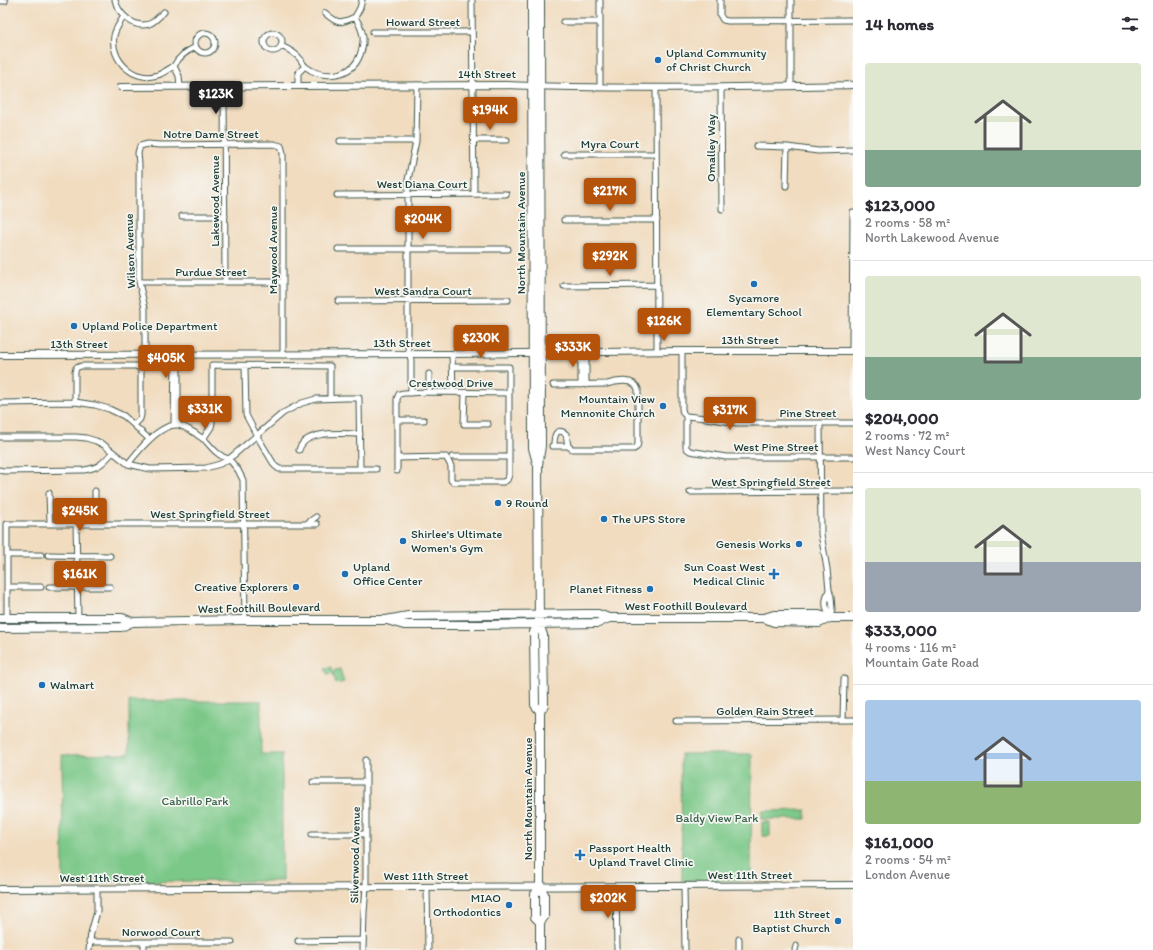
<!DOCTYPE html>
<html lang="en">
<head>
<meta charset="utf-8">
<style>
	body { margin:0; font-family:Itim,sans-serif; background:#f2f2f3; color:#2b2b33; height:100vh; display:flex; flex-direction:column; font-size:15px; white-space:nowrap }
	* { box-sizing:border-box; margin:0 }
	p { font-size:13px; color:#7c7c81 }
	.icon { flex:none; width:22px; height:22px; fill:none; stroke:currentColor; stroke-width:2; stroke-linecap:round; stroke-linejoin:round }
	.map { position:relative; flex:1; overflow:hidden }
	.drawer { display:flex; flex-direction:column; background:#fff; width:300px }
	.drawer>* { flex:none }
	.price { position:absolute; translate:-50% -34px; padding:0 9px; border-radius:4px; background:#b45309; color:#fff; font-size:13px; line-height:26px; filter:drop-shadow(0 1px 2px #0008) }
	.price::after { content:''; position:absolute; left:50%; top:24px; width:12px; height:9px; margin-left:-6px; background:inherit; clip-path:polygon(0 0,100% 0,50% 100%) }
	.price.current { background:#222; color:#fff }
	ul { padding:0; list-style:none }
	li { display:grid; align-content:center; gap:8px; height:212px; padding:0 12px }
	li+li { border-top:1px solid #e1e1e2 }
	li span { display:grid; place-items:center; height:124px; border-radius:4px; color:#555 }
	li>.icon { margin-inline-start:auto }
	span .icon { width:72px; height:72px; fill:#fffc; stroke-width:1 }
	li b { font-size:17px }
	h2 { display:flex; justify-content:space-between; align-items:center; height:48px; padding:0 12px; font-size:17px }
	main { display:flex; flex:1; min-height:0 }
	.map>svg:first-child { display:block }
</style>
</head>
<body>
<main>
<div class="map">
<svg width="853" height="950" viewBox="0 0 853 950">
	<rect width="100%" height="100%" fill="#f6f6f2"/>
	<filter id="ink" filterUnits="userSpaceOnUse"><feTurbulence type="fractalNoise" baseFrequency=".025" numOctaves="2"/><feDisplacementMap in="SourceGraphic" scale="8" xChannelSelector="R" yChannelSelector="G"/><feConvolveMatrix kernelMatrix="1 2 1 2 8 2 1 2 1" color-interpolation-filters="sRGB"/></filter>
	<filter id="wash" filterUnits="userSpaceOnUse"><feTurbulence type="fractalNoise" baseFrequency=".012" numOctaves="4" result="noise"/><feDisplacementMap in="SourceGraphic" scale="16" xChannelSelector="R" yChannelSelector="G"/><feGaussianBlur stdDeviation="0.9" result="paint"/><feColorMatrix in="noise" values="0 0 0 0 0 0 0 0 0 0 0 0 0 0 0 0 0 1.4 0 .05"/><feComposite in="paint" operator="in"/></filter>
	<g filter="url(#wash)">
		<rect width="100%" height="100%" fill="#f1dcbf"/>
		<path fill="#7bc888" stroke="#4d825e" d="M331 667 332 671 340 669 344 682 336 684 333 673 327 674 325 668Z
			M129 701H261V754H282V881L63 882 62 755 129 754Z
			M681 754H752L751 880 682 881Z
			M806 810V819H762V811Z
			M762 822H770V836H762Z"/>
	</g>
	<g filter="url(#ink)">
		<g fill="none" stroke-linecap="round" stroke-linejoin="round">
			<g stroke="#3e5549" stroke-width="7">
				<path id="minor" d="M115 0C118 13 133 29 149 24 155 22 159 16 164 12
					M472 0 474 194
					M600 0V87
					M720 0V15L723 20 728 21 853 20
					M791 0V86
					M0 1H5
					M325 13C338 24 339 24 355 17
					M124 16C120 23 115 29 114 36 110 60 134 83 158 75 163 73 169 69 174 66
					M563 22H600
					M373 32H472
					M195 43a10 10 0 1 1 20 0a10 10 0 1 1-20 0Z
					M264 42a9 9 0 1 1 18 0a9 9 0 1 1-18 0Z
					M281 46C288 49 296 53 301 60 302 62 303 65 306 67 323 80 352 77 360 55 366 40 363 30 355 17L360 8 362 0
					M174 66C179 56 186 51 196 47
					M174 66 179 76 180 86
					M224 86 225 282
					M298 86V73L305 66
					M656 88 657 351
					M721 88 722 209
					M474 140H507
					M340 141H416
					M756 146 787 147 818 151 853 150
					M564 154H656
					M786 186 787 147
					M337 195 506 194
					M182 216H225
					M564 220H657
					M338 249H508
					M139 282H283
					M564 286 657 285
					M338 301 508 300
					M682 351V409L683 413 686 416 706 418 737 423H853
					M852 351 853 212
					M452 354 453 392
					M145 355V308L139 282V164L138 153 140 146 148 144 160 145 274 144 281 146 283 153V355
					M245 366 246 415 257 436 275 466 279 469H376
					M453 367H509V475L507 480 503 482H453L451 480V466L446 457 397 458V399L399 394 404 393 429 392 509 393
					M429 374V392
					M581 385V352
					M586 385V352
					M411 393V360L408 348V180L416 141 417 85
					M465 393 464 424H488
					M75 402V372L76 368 81 366H136L140 368 141 372V415L140 419 134 425
					M0 403 75 402 95 405 109 409 124 416 149 439
					M686 416V448L690 451 726 457H853
					M397 420H424
					M820 423 821 534 827 569 829 590 831 597 832 609 830 618
					M174 425 175 355
					M178 425V355
					M0 437H76L86 438 96 441 104 445 128 464 150 469 206 468 220 464 229 459 283 413 302 403 316 399 345 398H359L360 469
					M203 439 211 427 212 423V365L330 366V398
					M552 446H568L572 449H634L637 447 638 443V389C634 378 616 381 607 384L553 385
					M554 446C554 438 555 426 566 434L568 446
					M299 450C305 429 342 434 360 434
					M452 457H509
					M128 464C138 451 160 423 178 425 184 426 189 430 195 433 198 436 202 438 205 440 212 448 219 457 229 459L238 470 243 480 245 620
					M0 470 3 471 84 470C99 468 103 463 113 452
					M397 471V458
					M95 491V524
					M690 492 853 491
					M49 493 50 523
					M76 523 78 618
					M306 524 316 517
					M7 555H41
					M48 555 110 556
					M7 587H41
					M49 587H110
					M829 590C824 601 825 607 830 618
					M7 618V524H317
					M843 720 844 679
					M676 721 853 720
					M313 782H366
					M312 834H366
					M684 886 685 950
					M427 887 428 950
					M616 887 617 950
					M739 939V950
					M298 941 363 940
					M89 942H232
					M89 950 91 933 97 912V889
					M144 950V942
					M363 950 364 912 366 887V760
					M795 950 796 946"/>
			</g>
			<g stroke="#3e5549" stroke-width="8">
				<path id="tertiary" d="M121 87 506 85C622 90 737 87 853 85
					M0 355 452 354 682 351H853
					M0 889 853 885"/>
			</g>
			<g stroke="#3e5549" stroke-width="10">
				<path id="primary" d="M532 0 533 448 537 463
					M540 0 541 446 538 465 539 624 543 635 544 705 540 711V887L544 894V917L540 922V950
					M0 618H122L132 622 245 620H386L408 616 586 614H598L609 618H764L774 622 819 623 830 618
					M764 618 774 615H819L830 618H853
					M387 620 404 625H481L598 623 609 618
					M539 624 534 632 535 705 540 711
					M0 628 121 627 132 622
					M540 922 535 917V894L540 887"/>
			</g>
			<use href="#minor" stroke="#fff" stroke-width="5"/>
			<use href="#tertiary" stroke="#fff" stroke-width="6"/>
			<use href="#primary" stroke="#fff" stroke-width="8"/>
		</g>
	</g>
	<g fill="#1f6fb2" stroke="#f6f6f2" stroke-width="1.5">
		<circle cx="658" cy="60" r="4"/>
		<circle cx="754" cy="284" r="4"/>
		<circle cx="74" cy="326" r="4"/>
		<circle cx="663" cy="406" r="4"/>
		<circle cx="498" cy="503" r="4"/>
		<circle cx="604" cy="519" r="4"/>
		<circle cx="403" cy="541" r="4"/>
		<circle cx="799" cy="544" r="4"/>
		<circle cx="345" cy="574" r="4"/>
		<path d="M772 568h4v4h4v4h-4v4h-4v-4h-4v-4h4z"/>
		<circle cx="296" cy="587" r="4"/>
		<circle cx="650" cy="589" r="4"/>
		<circle cx="42" cy="685" r="4"/>
		<path d="M578 849h4v4h4v4h-4v4h-4v-4h-4v-4h4z"/>
		<circle cx="509" cy="905" r="4"/>
		<circle cx="838" cy="921" r="4"/>
	</g>
	<g text-anchor="middle" stroke-width="3.5" stroke-linejoin="round" paint-order="stroke">
		<g font-size="12" fill="#1f3d34" stroke="#f6f6f2">
			<text x="423" y="26">Howard Street</text>
			<text x="487" y="78">14th Street</text>
			<text x="211" y="138">Notre Dame Street</text>
			<text x="610" y="148">Myra Court</text>
			<text transform="translate(711 148) rotate(-90)" y="4">Omalley Way</text>
			<text x="422" y="188">West Diana Court</text>
			<text transform="translate(215 201) rotate(-90)" y="4">Lakewood Avenue</text>
			<text transform="translate(521 233) rotate(-90)" y="4">North Mountain Avenue</text>
			<text transform="translate(273 250) rotate(-90)" y="4">Maywood Avenue</text>
			<text transform="translate(130 251) rotate(-92)" y="4">Wilson Avenue</text>
			<text x="211" y="276">Purdue Street</text>
			<text x="423" y="295">West Sandra Court</text>
			<text x="750" y="344">13th Street</text>
			<text x="402" y="347">13th Street</text>
			<text x="79" y="348">13th Street</text>
			<text x="451" y="387">Crestwood Drive</text>
			<text x="808" y="417">Pine Street</text>
			<text x="776" y="451">West Pine Street</text>
			<text x="771" y="486">West Springfield Street</text>
			<text x="210" y="518">West Springfield Street</text>
			<text x="686" y="610">West Foothill Boulevard</text>
			<text transform="translate(259 608) rotate(-1)" y="4">West Foothill Boulevard</text>
			<text x="765" y="715">Golden Rain Street</text>
			<text transform="translate(528 799) rotate(-90)" y="4">North Mountain Avenue</text>
			<text transform="translate(355 855) rotate(-89)" y="4">Silverwood Avenue</text>
			<text x="750" y="879">West 11th Street</text>
			<text x="426" y="880">West 11th Street</text>
			<text x="102" y="882">West 11th Street</text>
			<text x="161" y="936">Norwood Court</text>
		</g>
		<g font-size="12" fill="#1f3d34" stroke="#f6f6f2" text-anchor="start">
			<text x="666" y="57">Upland Community<tspan x="666" dy="14">of Christ Church</tspan></text>
			<text x="754" y="302" text-anchor="middle">Sycamore<tspan x="754" dy="14">Elementary School</tspan></text>
			<text x="82" y="330">Upland Police Department</text>
			<text x="655" y="403" text-anchor="end">Mountain View<tspan x="655" dy="14">Mennonite Church</tspan></text>
			<text x="506" y="507">9 Round</text>
			<text x="612" y="523">The UPS Store</text>
			<text x="411" y="538">Shirlee's Ultimate<tspan x="411" dy="14">Women's Gym</tspan></text>
			<text x="791" y="548" text-anchor="end">Genesis Works</text>
			<text x="353" y="571">Upland<tspan x="353" dy="14">Office Center</tspan></text>
			<text x="765" y="571" text-anchor="end">Sun Coast West<tspan x="765" dy="14">Medical Clinic</tspan></text>
			<text x="288" y="591" text-anchor="end">Creative Explorers</text>
			<text x="642" y="593" text-anchor="end">Planet Fitness</text>
			<text x="50" y="689">Walmart</text>
			<text x="589" y="852">Passport Health<tspan x="589" dy="14">Upland Travel Clinic</tspan></text>
			<text x="501" y="902" text-anchor="end">MIAO<tspan x="501" dy="14">Orthodontics</tspan></text>
			<text x="830" y="918" text-anchor="end">11th Street<tspan x="830" dy="14">Baptist Church</tspan></text>
		</g>
		<g font-size="12" fill="#366049" stroke="#f6f6f2">
			<text x="195" y="805">Cabrillo Park</text>
			<text x="717" y="822">Baldy View Park</text>
		</g>
	</g>
</svg>
<b class="price current" style="left:216px;top:115px">$123K</b>
<b class="price" style="left:490px;top:131px">$194K</b>
<b class="price" style="left:610px;top:212px">$217K</b>
<b class="price" style="left:423px;top:240px">$204K</b>
<b class="price" style="left:610px;top:277px">$292K</b>
<b class="price" style="left:664px;top:342px">$126K</b>
<b class="price" style="left:481px;top:359px">$230K</b>
<b class="price" style="left:573px;top:368px">$333K</b>
<b class="price" style="left:166px;top:379px">$405K</b>
<b class="price" style="left:205px;top:430px">$331K</b>
<b class="price" style="left:730px;top:431px">$317K</b>
<b class="price" style="left:80px;top:532px">$245K</b>
<b class="price" style="left:80px;top:595px">$161K</b>
<b class="price" style="left:608px;top:919px">$202K</b>
</div>
<section class="drawer">
<h2>14 homes<svg class="icon" aria-label="filters" viewBox="0 0 24 24"><path d="M4 7h16M4 17h16"/><circle cx="9" cy="7" r="2"/><circle cx="15" cy="17" r="2"/></svg></h2>
<ul>
<li><span style="background:linear-gradient(#dfe7d0 70%,#7fa58c 0)"><svg class="icon" aria-label="home" viewBox="0 0 24 24"><path d="M3 11l9-7 9 7M6 9v11h12V9"/></svg></span><div><b>$123,000</b><p>2 rooms · 58 m²</p><p>North Lakewood Avenue</p></div></li>
<li><span style="background:linear-gradient(#dfe7d0 65%,#7fa58c 0)"><svg class="icon" aria-label="home" viewBox="0 0 24 24"><path d="M3 11l9-7 9 7M6 9v11h12V9"/></svg></span><div><b>$204,000</b><p>2 rooms · 72 m²</p><p>West Nancy Court</p></div></li>
<li><span style="background:linear-gradient(#dfe7d0 60%,#9aa5b1 0)"><svg class="icon" aria-label="home" viewBox="0 0 24 24"><path d="M3 11l9-7 9 7M6 9v11h12V9"/></svg></span><div><b>$333,000</b><p>4 rooms · 116 m²</p><p>Mountain Gate Road</p></div></li>
<li><span style="background:linear-gradient(#a9c7e8 65%,#8fb573 0)"><svg class="icon" aria-label="home" viewBox="0 0 24 24"><path d="M3 11l9-7 9 7M6 9v11h12V9"/></svg></span><div><b>$161,000</b><p>2 rooms · 54 m²</p><p>London Avenue</p></div></li>
</ul>
</section>
</main>
</body>
</html>
